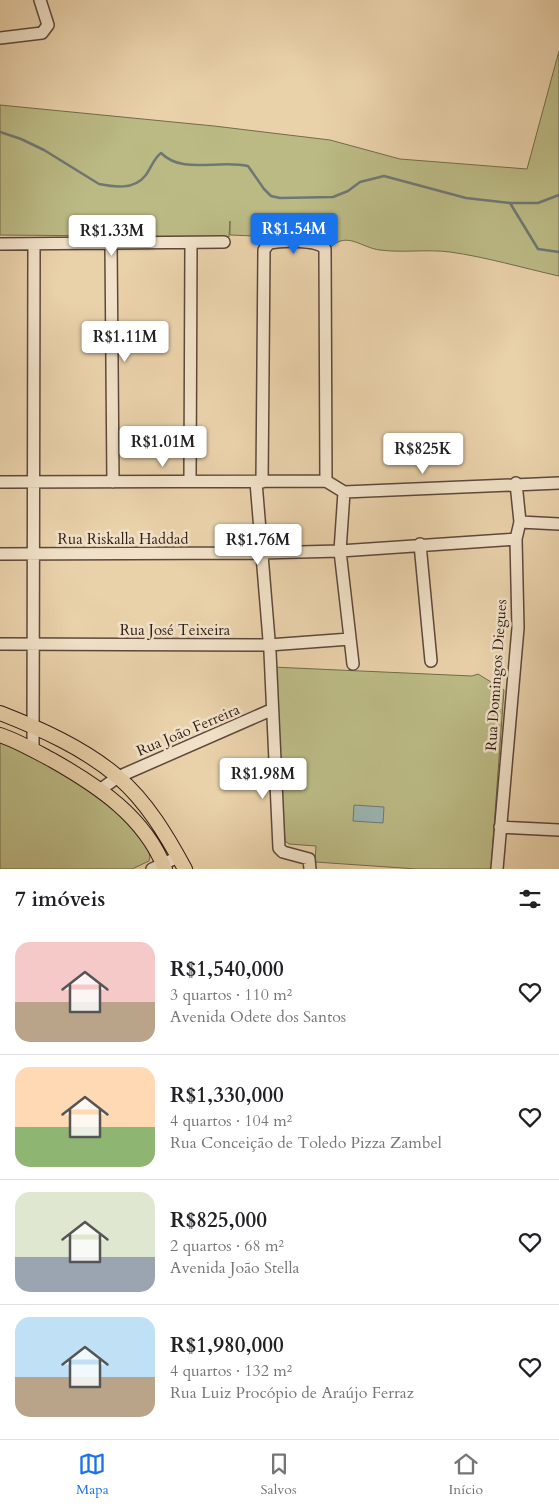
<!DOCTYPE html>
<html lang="pt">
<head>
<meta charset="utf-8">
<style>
	body { margin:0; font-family:Cardo,serif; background:#f2f2f2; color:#202124; height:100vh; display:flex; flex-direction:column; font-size:19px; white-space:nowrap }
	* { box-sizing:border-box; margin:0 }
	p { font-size:16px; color:#757577 }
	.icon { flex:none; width:28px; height:28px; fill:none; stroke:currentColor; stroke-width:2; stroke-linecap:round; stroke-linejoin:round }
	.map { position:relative; height:869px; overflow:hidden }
	.side { display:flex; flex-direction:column; background:#fff; flex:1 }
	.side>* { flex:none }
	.price { position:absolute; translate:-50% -42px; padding:0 11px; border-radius:5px; background:#fff; color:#222; font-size:16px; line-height:32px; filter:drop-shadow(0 1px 2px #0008) }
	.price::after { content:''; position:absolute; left:50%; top:30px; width:15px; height:11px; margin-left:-8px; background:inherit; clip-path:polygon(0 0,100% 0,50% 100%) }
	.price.current { background:#1a73e8; color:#fff }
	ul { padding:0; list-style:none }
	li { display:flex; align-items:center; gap:15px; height:125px; padding:0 15px }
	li+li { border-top:1px solid #e0e0e0 }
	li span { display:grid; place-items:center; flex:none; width:140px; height:100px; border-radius:15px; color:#555 }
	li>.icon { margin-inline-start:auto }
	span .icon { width:60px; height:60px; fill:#fffc; stroke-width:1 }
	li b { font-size:21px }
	h2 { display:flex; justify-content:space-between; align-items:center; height:60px; padding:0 15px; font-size:21px }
	.tabs { display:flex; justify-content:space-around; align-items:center; height:70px; border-top:1px solid #e0e0e0; background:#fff; font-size:14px; color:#757577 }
	.tabs a { display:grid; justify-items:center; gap:2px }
	.tabs .current { color:#1a73e8 }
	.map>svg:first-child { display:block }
</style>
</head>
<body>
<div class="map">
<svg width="559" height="869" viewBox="0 0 559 869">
	<rect width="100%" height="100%" fill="#e9d1aa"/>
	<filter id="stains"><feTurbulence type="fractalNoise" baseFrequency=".004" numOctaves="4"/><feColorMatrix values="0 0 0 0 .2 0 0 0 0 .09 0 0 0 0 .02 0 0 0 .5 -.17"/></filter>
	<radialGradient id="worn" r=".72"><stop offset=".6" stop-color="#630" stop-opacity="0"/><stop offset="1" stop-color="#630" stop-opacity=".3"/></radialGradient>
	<path fill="#bbba85" stroke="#746a4c" d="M559 51V276C523 268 486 257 450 252 427 249 403 253 380 250 362 248 347 231 331 247L324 239 318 236 267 237 268 225 255 224 254 236 230 235V221L229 237 0 235V105L214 126 330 140 400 159 527 169Z
		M272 667 472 676 478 674 504 690 491 869H417L315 862 316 846 289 844 285 841Z
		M0 741C52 764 105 792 140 838 145 845 152 852 149 861L132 869H0Z"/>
	<path fill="#9ab5b2" stroke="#6f7773" d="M354 805 384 807 383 823 353 821Z"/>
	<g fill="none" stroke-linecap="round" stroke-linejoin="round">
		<path stroke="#6f7773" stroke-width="2.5" d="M0 132 21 139 44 150 99 184C114 187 134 190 145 176 151 169 153 159 161 153 183 175 218 159 248 166L264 189 271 196 280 198 333 197 348 191 360 182 384 176 466 198 510 203 538 249 559 252
			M510 203H538L559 195"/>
		<g stroke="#5d483a" stroke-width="14">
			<path id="minor" d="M0 38 42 33 48 25 40 0
				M0 244 224 242
				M111 244 113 482
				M190 481 191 243
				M0 482 326 481 344 492 559 483
				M256 482 270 652 279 848 283 852 309 859 310 869
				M262 482 264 250 269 243C280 241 318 239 325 249L326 481
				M344 492 340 551 353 664
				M520 522 559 524
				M420 544 431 661
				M0 554 260 553 340 551 516 539
				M0 644 269 645 350 639
				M33 750 34 245
				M101 789 118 777 271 710
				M500 827 559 830
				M152 869 178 857
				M497 869 518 628 516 539 520 522 516 483"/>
		</g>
		<g stroke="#2e1b14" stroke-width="16">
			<path id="major" d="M0 713C41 729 84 748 118 777 147 802 167 836 185 869
				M0 735C18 741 35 751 52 760 98 786 145 817 165 869"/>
		</g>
		<use href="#minor" stroke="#f1e1c8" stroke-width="11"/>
		<use href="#major" stroke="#e9d1aa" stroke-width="14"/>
	</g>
	<g text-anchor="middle" stroke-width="5" stroke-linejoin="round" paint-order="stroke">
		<g font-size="15" fill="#2e1b14" stroke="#f1e1c8">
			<text x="123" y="544">Rua Riskalla Haddad</text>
			<text x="175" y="635">Rua José Teixeira</text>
			<text transform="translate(496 675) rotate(-86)" y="5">Rua Domingos Diegues</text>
			<text transform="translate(188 730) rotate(-23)" y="5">Rua João Ferreira</text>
		</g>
	</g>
	<rect width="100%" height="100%" filter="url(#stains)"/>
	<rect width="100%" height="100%" fill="url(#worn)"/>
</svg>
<b class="price current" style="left:294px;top:255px">R$1.54M</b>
<b class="price" style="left:112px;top:257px">R$1.33M</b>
<b class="price" style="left:125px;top:363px">R$1.11M</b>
<b class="price" style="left:163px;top:468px">R$1.01M</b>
<b class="price" style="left:423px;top:475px">R$825K</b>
<b class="price" style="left:258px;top:566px">R$1.76M</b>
<b class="price" style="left:263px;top:800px">R$1.98M</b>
</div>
<section class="side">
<h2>7 imóveis<svg class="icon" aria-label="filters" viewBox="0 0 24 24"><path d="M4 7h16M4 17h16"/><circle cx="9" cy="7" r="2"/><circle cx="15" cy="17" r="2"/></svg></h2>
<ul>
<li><span style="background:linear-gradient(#f6c9c9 60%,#b9a48a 0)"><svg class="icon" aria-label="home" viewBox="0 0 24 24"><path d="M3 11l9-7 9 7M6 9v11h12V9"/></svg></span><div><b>R$1,540,000</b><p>3 quartos · 110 m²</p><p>Avenida Odete dos Santos</p></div><svg class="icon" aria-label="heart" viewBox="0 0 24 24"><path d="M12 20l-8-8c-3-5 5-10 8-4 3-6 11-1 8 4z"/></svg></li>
<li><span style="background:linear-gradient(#ffd9b3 60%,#8fb573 0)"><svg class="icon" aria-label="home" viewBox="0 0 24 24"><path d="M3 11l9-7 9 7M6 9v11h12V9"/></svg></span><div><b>R$1,330,000</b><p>4 quartos · 104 m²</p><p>Rua Conceição de Toledo Pizza Zambel</p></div><svg class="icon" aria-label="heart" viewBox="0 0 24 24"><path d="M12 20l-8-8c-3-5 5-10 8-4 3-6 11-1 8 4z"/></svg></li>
<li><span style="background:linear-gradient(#dfe7d0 65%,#9aa5b1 0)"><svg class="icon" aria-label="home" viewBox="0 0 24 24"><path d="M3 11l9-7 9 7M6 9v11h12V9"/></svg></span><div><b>R$825,000</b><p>2 quartos · 68 m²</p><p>Avenida João Stella</p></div><svg class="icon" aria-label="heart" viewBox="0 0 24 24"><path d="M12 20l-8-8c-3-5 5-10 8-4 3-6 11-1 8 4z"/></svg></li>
<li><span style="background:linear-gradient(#bfe0f5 60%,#b9a48a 0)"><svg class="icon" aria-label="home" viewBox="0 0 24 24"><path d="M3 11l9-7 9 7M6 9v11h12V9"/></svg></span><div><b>R$1,980,000</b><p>4 quartos · 132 m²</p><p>Rua Luiz Procópio de Araújo Ferraz</p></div><svg class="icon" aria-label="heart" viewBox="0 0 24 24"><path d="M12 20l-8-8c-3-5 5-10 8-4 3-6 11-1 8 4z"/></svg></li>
</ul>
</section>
<nav class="tabs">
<a class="current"><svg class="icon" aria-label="map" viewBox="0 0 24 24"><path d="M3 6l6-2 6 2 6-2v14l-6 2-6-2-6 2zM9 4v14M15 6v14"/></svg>Mapa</a>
<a><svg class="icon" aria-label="saved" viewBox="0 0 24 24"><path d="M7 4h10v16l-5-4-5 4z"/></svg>Salvos</a>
<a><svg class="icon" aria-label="home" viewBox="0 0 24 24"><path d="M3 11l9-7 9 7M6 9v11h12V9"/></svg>Início</a>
</nav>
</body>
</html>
